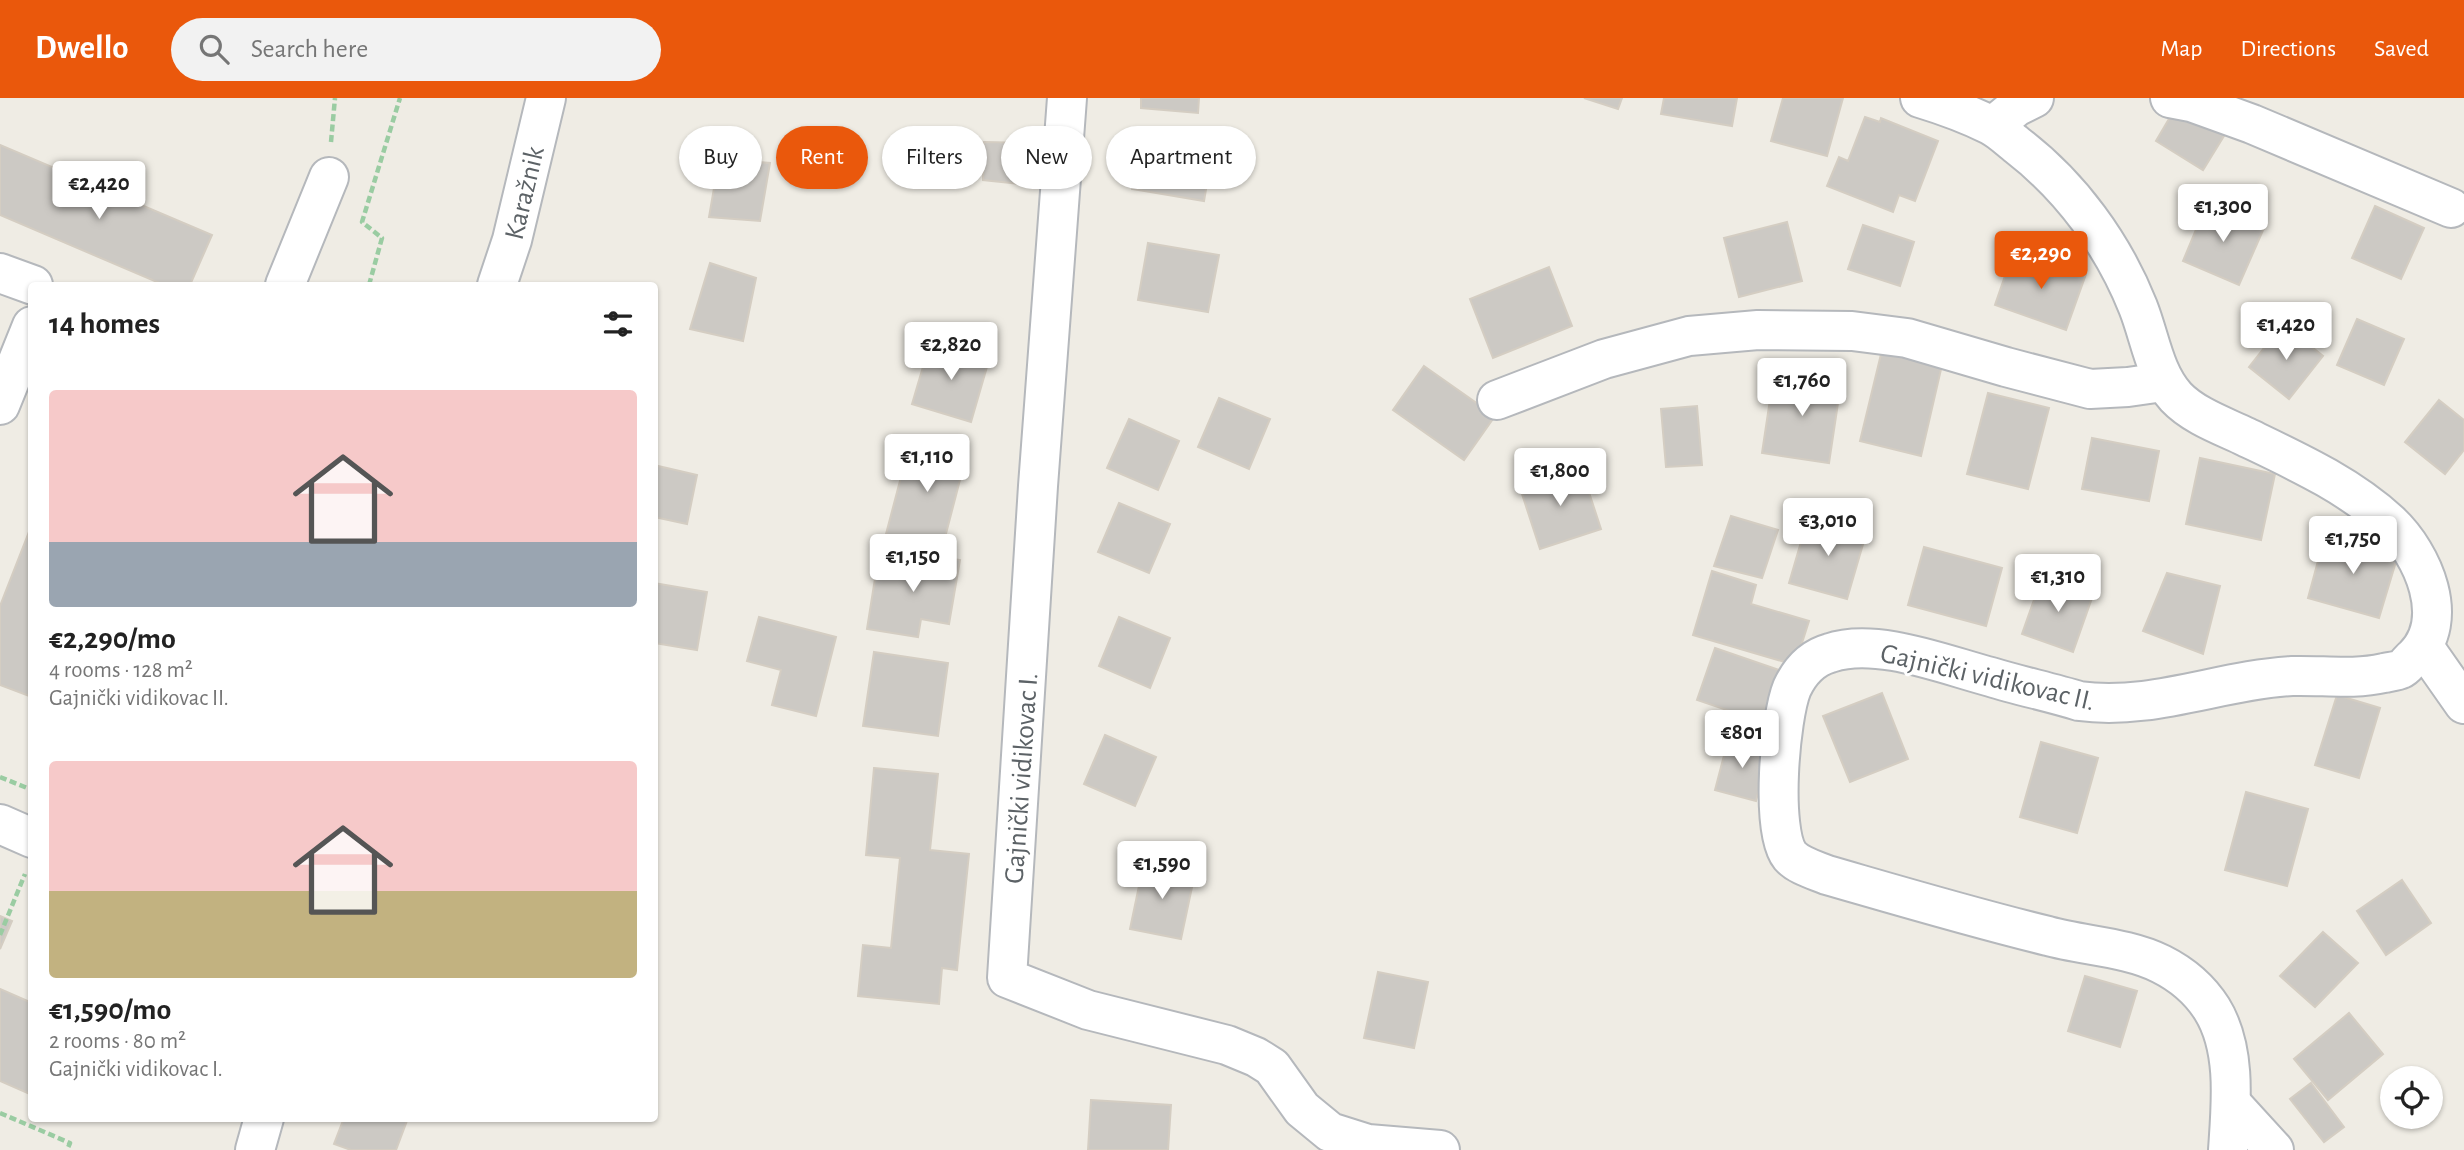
<!DOCTYPE html>
<html lang="en">
<head>
<meta charset="utf-8">
<style>
	body { margin:0; font-family:"Alegreya Sans",sans-serif; background:#f2f2f2; color:#222; height:100vh; display:flex; flex-direction:column; font-size:26px; white-space:nowrap }
	* { box-sizing:border-box; margin:0 }
	p { font-size:23px; color:#767676 }
	.icon { flex:none; width:38px; height:38px; fill:none; stroke:currentColor; stroke-width:2; stroke-linecap:round; stroke-linejoin:round }
	.map { position:relative; flex:1; overflow:hidden }
	.details { position:absolute; left:28px; top:184px; width:630px; height:840px; display:flex; flex-direction:column; background:#fff; border-radius:7px; box-shadow:0 2px 5px #0004 }
	.details>* { flex:none }
	.guide { position:absolute; left:679px; top:28px; width:665px; height:63px; display:flex; gap:14px }
	.tools { position:absolute; left:2380px; top:968px; display:grid; gap:14px }
	.tools a { display:grid; place-items:center; width:63px; height:63px; border-radius:50%; background:#fff; box-shadow:0 2px 5px #0004; font-size:35px }
	.price { position:absolute; translate:-50% -60px; padding:0 16px; border-radius:7px; background:#fff; color:#222; font-size:23px; line-height:46px; filter:drop-shadow(0 2px 4px #0008) }
	.price::after { content:''; position:absolute; left:50%; top:42px; width:21px; height:16px; margin-left:-10px; background:inherit; clip-path:polygon(0 0,100% 0,50% 100%) }
	.price.active { background:#ea580c; color:#fff }
	ul { padding:0; list-style:none }
	li { display:grid; align-content:center; gap:14px; height:371px; padding:0 21px }
	li span { display:grid; place-items:center; height:217px; border-radius:7px; color:#555 }
	li>.icon { margin-inline-start:auto }
	span .icon { width:126px; height:126px; fill:#fffc; stroke-width:1 }
	li b { font-size:30px }
	h2 { display:flex; justify-content:space-between; align-items:center; height:84px; padding:0 21px; font-size:30px }
	.tag { padding:0 24px; border-radius:32px; background:#fff; box-shadow:0 2px 5px #0004; font-size:24px; line-height:63px }
	.tag.active { background:#ea580c; color:#fff }
	header { display:flex; align-items:center; gap:42px; box-sizing:border-box; height:98px; padding:0 35px; background:#ea580c; color:#fff }
	header strong { font-size:33px }
	nav { display:flex; gap:38px; margin-inline-start:auto; font-size:24px }
	.search { width:490px; height:63px; background:#f2f2f2; display:flex; align-items:center; gap:18px; box-sizing:border-box; padding:0 24px; border-radius:38px; color:#767676; font-size:26px }
	.map>svg:first-child { display:block }
</style>
</head>
<body>
<header>
<strong>Dwello</strong>
<div class="search"><svg class="icon" aria-label="search" viewBox="0 0 24 24"><circle cx="10" cy="10" r="6"/><path d="M15 15l6 6"/></svg>Search here</div>
<nav><a>Map</a><a>Directions</a><a>Saved</a></nav>
</header>
<div class="map">
<svg width="2464" height="1052" viewBox="0 0 2464 1052">
	<rect width="100%" height="100%" fill="#efece4"/>
	<path fill="#ccc9c4" stroke="#d4cdc2" stroke-width="2" d="M1141 0H1199L1198 15 1141 10Z
		M1584 0H1622L1618 11Z
		M1664 0H1737L1732 28 1661 16Z
		M1783 0H1843L1827 58 1771 43Z
		M2179 4 2227 33 2203 72 2156 43Z
		M1865 19 1880 24 1881 20 1938 43 1915 103 1899 97 1893 114 1827 88 1839 59 1848 63Z
		M1143 33 1214 45 1204 103 1132 91Z
		M984 44 1031 45 1030 87 983 82Z
		M0 47 212 137 190 187H164L0 117Z
		M719 61 770 65 760 123 709 119Z
		M2207 105 2264 130 2239 187 2183 163Z
		M2375 108 2424 130 2401 181 2352 160Z
		M1787 124 1802 183 1739 199 1724 140Z
		M1863 127 1914 144 1900 188 1848 171Z
		M1148 145 1219 157 1208 214 1138 202Z
		M2022 153 2086 176 2066 232 1995 207 2007 172 2015 175Z
		M710 165 756 180 743 243 690 231Z
		M1549 169 1572 228 1493 260 1470 201Z
		M2357 221 2404 241 2384 287 2337 267Z
		M2283 226 2323 258 2289 301 2249 269Z
		M930 245 989 262 971 324 912 306Z
		M1882 252 1942 267 1921 358 1860 343Z
		M1424 268 1495 318 1464 362 1393 312Z
		M1774 275 1841 285 1829 365 1762 355Z
		M1988 295 2049 310 2028 391 1967 376Z
		M1219 300 1270 321 1249 371 1198 349Z
		M2439 302 2464 322V352L2445 376 2405 344Z
		M1697 308 1702 367 1666 369 1661 311Z
		M1129 321 1179 343 1158 392 1107 370Z
		M2092 340 2159 353 2149 403 2082 391Z
		M911 341 967 355 942 451 886 436Z
		M2200 360 2275 376 2261 442 2186 426Z
		M654 367 697 377 687 426 654 419Z
		M1581 370 1601 431 1540 451 1520 390Z
		M1119 405 1170 426 1149 475 1098 454Z
		M1731 418 1778 432 1762 480 1714 468Z
		M1808 420 1866 436 1847 501 1789 485Z
		M32 426V599L0 587V508Z
		M2325 437 2398 457 2379 520 2308 500Z
		M1924 449 2002 470 1986 528 1908 507Z
		M907 453 960 462 949 526 921 521 918 539 867 531 877 468 903 472Z
		M1712 473 1756 487 1751 506 1809 523 1795 567 1693 537Z
		M2167 475 2220 488 2203 556 2143 533Z
		M2042 479 2093 497 2073 554 2022 536Z
		M654 485 707 494 697 552 654 545Z
		M759 519 836 539 816 618 772 607 781 572 747 563Z
		M1119 519 1170 540 1150 590 1099 568Z
		M1715 550 1779 572 1762 624 1697 602Z
		M874 554 948 565 938 638 863 628Z
		M1882 595 1908 661 1850 684 1823 618Z
		M2337 597 2380 610 2359 680 2315 667Z
		M1105 637 1156 659 1135 708 1084 686Z
		M1728 642 1769 653 1756 703 1715 692Z
		M2041 644 2098 660 2077 735 2020 719Z
		M874 670 938 676 930 752 969 756 957 872 942 870 939 906 858 898 863 847 891 850 900 760 866 757Z
		M2246 694 2308 711 2287 788 2225 772Z
		M1144 764 1195 775 1181 841 1130 831Z
		M2402 782 2431 825 2386 857 2357 813Z
		M0 818 12 823 0 851Z
		M2323 834 2358 865 2315 909 2280 878Z
		M1378 874 1428 884 1414 950 1364 940Z
		M2085 878 2137 893 2120 949 2068 933Z
		M0 891 32 905V997L0 983Z
		M2349 915 2383 956 2328 1002 2294 961Z
		M2311 985 2344 1029 2324 1044 2290 1001Z
		M1091 1002 1171 1007 1168 1052H1088Z
		M344 1020H408L396 1052H351L334 1046Z"/>
	<g fill="none" stroke-linecap="round" stroke-linejoin="round">
		<g stroke="#b5b8bc" stroke-width="42">
			<g id="minor">
				<path d="M1067 0 1038 388 1007 880 1088 912 1227 947 1256 959 1272 969 1302 1011 1330 1034 1368 1046 1440 1052"/>
				<path d="M1920 0C1943 7 1968 16 1990 27 2000 32 2009 41 2018 48 2071 89 2113 146 2138 209 2150 239 2154 275 2176 299 2194 318 2223 328 2246 339 2296 363 2349 387 2390 425 2423 456 2452 522 2414 559 2410 562 2406 569 2401 571 2397 573 2389 574 2384 575 2353 582 2323 577 2292 578 2220 582 2152 613 2079 603 2050 594 2020 588 1991 579 1945 567 1876 539 1830 555 1812 560 1800 573 1792 590 1780 619 1770 733 1790 758 1799 768 1815 772 1827 777 1900 798 1974 820 2048 838 2084 848 2127 849 2161 866 2181 876 2200 892 2212 911 2237 951 2231 1007 2228 1052"/>
				<path d="M2170 0 2191 4 2252 26 2451 110"/>
				<path d="M1993 28 2016 9 2034 0"/>
				<path d="M0 175 33 187"/>
				<path d="M285 187 329 79"/>
				<path id="s1" d="M497 187 512 142 546 0"/>
				<path d="M1497 302 1604 261 1689 238 1758 232 1852 233 1907 240 2006 269 2090 291 2128 289 2163 284"/>
				<path d="M0 307 32 228"/>
				<path d="M2424 549 2464 606"/>
				<path d="M0 726 32 740"/>
				<path d="M2231 1005 2274 1052"/>
				<path d="M255 1052 264 1020"/>
			</g>
		</g>
		<path stroke="#9acca2" stroke-width="4.5" stroke-dasharray="7 3.5" stroke-linecap="butt" d="M331 44 335 0
			M369 187 382 140 362 124 400 0
			M0 679 32 692
			M0 837 25 776
			M0 1015 70 1045 67 1052"/>
		<use href="#minor" stroke="#fff" stroke-width="38"/>
	</g>
	<g text-anchor="middle" stroke-width="6" stroke-linejoin="round" paint-order="stroke">
		<g font-size="28" fill="#5c6266" stroke="#fff">
			<text dy="10" stroke="none"><textPath href="#s1" startOffset="96">Karažnik</textPath></text>
			<text transform="translate(1988 578) rotate(13)" y="10">Gajnički vidikovac II.</text>
			<text transform="translate(1020 680) rotate(-86)" y="10">Gajnički vidikovac I.</text>
		</g>
	</g>
</svg>
<div class="tools">
<a><svg class="icon" aria-label="locate" viewBox="0 0 24 24"><circle cx="12" cy="12" r="6"/><path d="M12 2v4M12 18v4M2 12h4M18 12h4"/></svg></a>
</div>
<b class="price" style="left:99px;top:123px">€2,420</b>
<b class="price" style="left:2223px;top:146px">€1,300</b>
<b class="price active" style="left:2041px;top:193px">€2,290</b>
<b class="price" style="left:2286px;top:264px">€1,420</b>
<b class="price" style="left:951px;top:284px">€2,820</b>
<b class="price" style="left:1802px;top:320px">€1,760</b>
<b class="price" style="left:927px;top:396px">€1,110</b>
<b class="price" style="left:1560px;top:410px">€1,800</b>
<b class="price" style="left:1828px;top:460px">€3,010</b>
<b class="price" style="left:2353px;top:478px">€1,750</b>
<b class="price" style="left:913px;top:496px">€1,150</b>
<b class="price" style="left:2058px;top:516px">€1,310</b>
<b class="price" style="left:1742px;top:672px">€801</b>
<b class="price" style="left:1162px;top:803px">€1,590</b>
<div class="guide">
<a class="tag">Buy</a>
<a class="tag active">Rent</a>
<a class="tag">Filters</a>
<a class="tag">New</a>
<a class="tag">Apartment</a>
</div>
<section class="details">
<h2>14 homes<svg class="icon" aria-label="filters" viewBox="0 0 24 24"><path d="M4 7h16M4 17h16"/><circle cx="9" cy="7" r="2"/><circle cx="15" cy="17" r="2"/></svg></h2>
<ul>
<li><span style="background:linear-gradient(#f6c9c9 70%,#9aa5b1 0)"><svg class="icon" aria-label="home" viewBox="0 0 24 24"><path d="M3 11l9-7 9 7M6 9v11h12V9"/></svg></span><div><b>€2,290/mo</b><p>4 rooms · 128 m²</p><p>Gajnički vidikovac II.</p></div></li>
<li><span style="background:linear-gradient(#f6c9c9 60%,#c2b280 0)"><svg class="icon" aria-label="home" viewBox="0 0 24 24"><path d="M3 11l9-7 9 7M6 9v11h12V9"/></svg></span><div><b>€1,590/mo</b><p>2 rooms · 80 m²</p><p>Gajnički vidikovac I.</p></div></li>
</ul>
</section>
</div>
</body>
</html>
